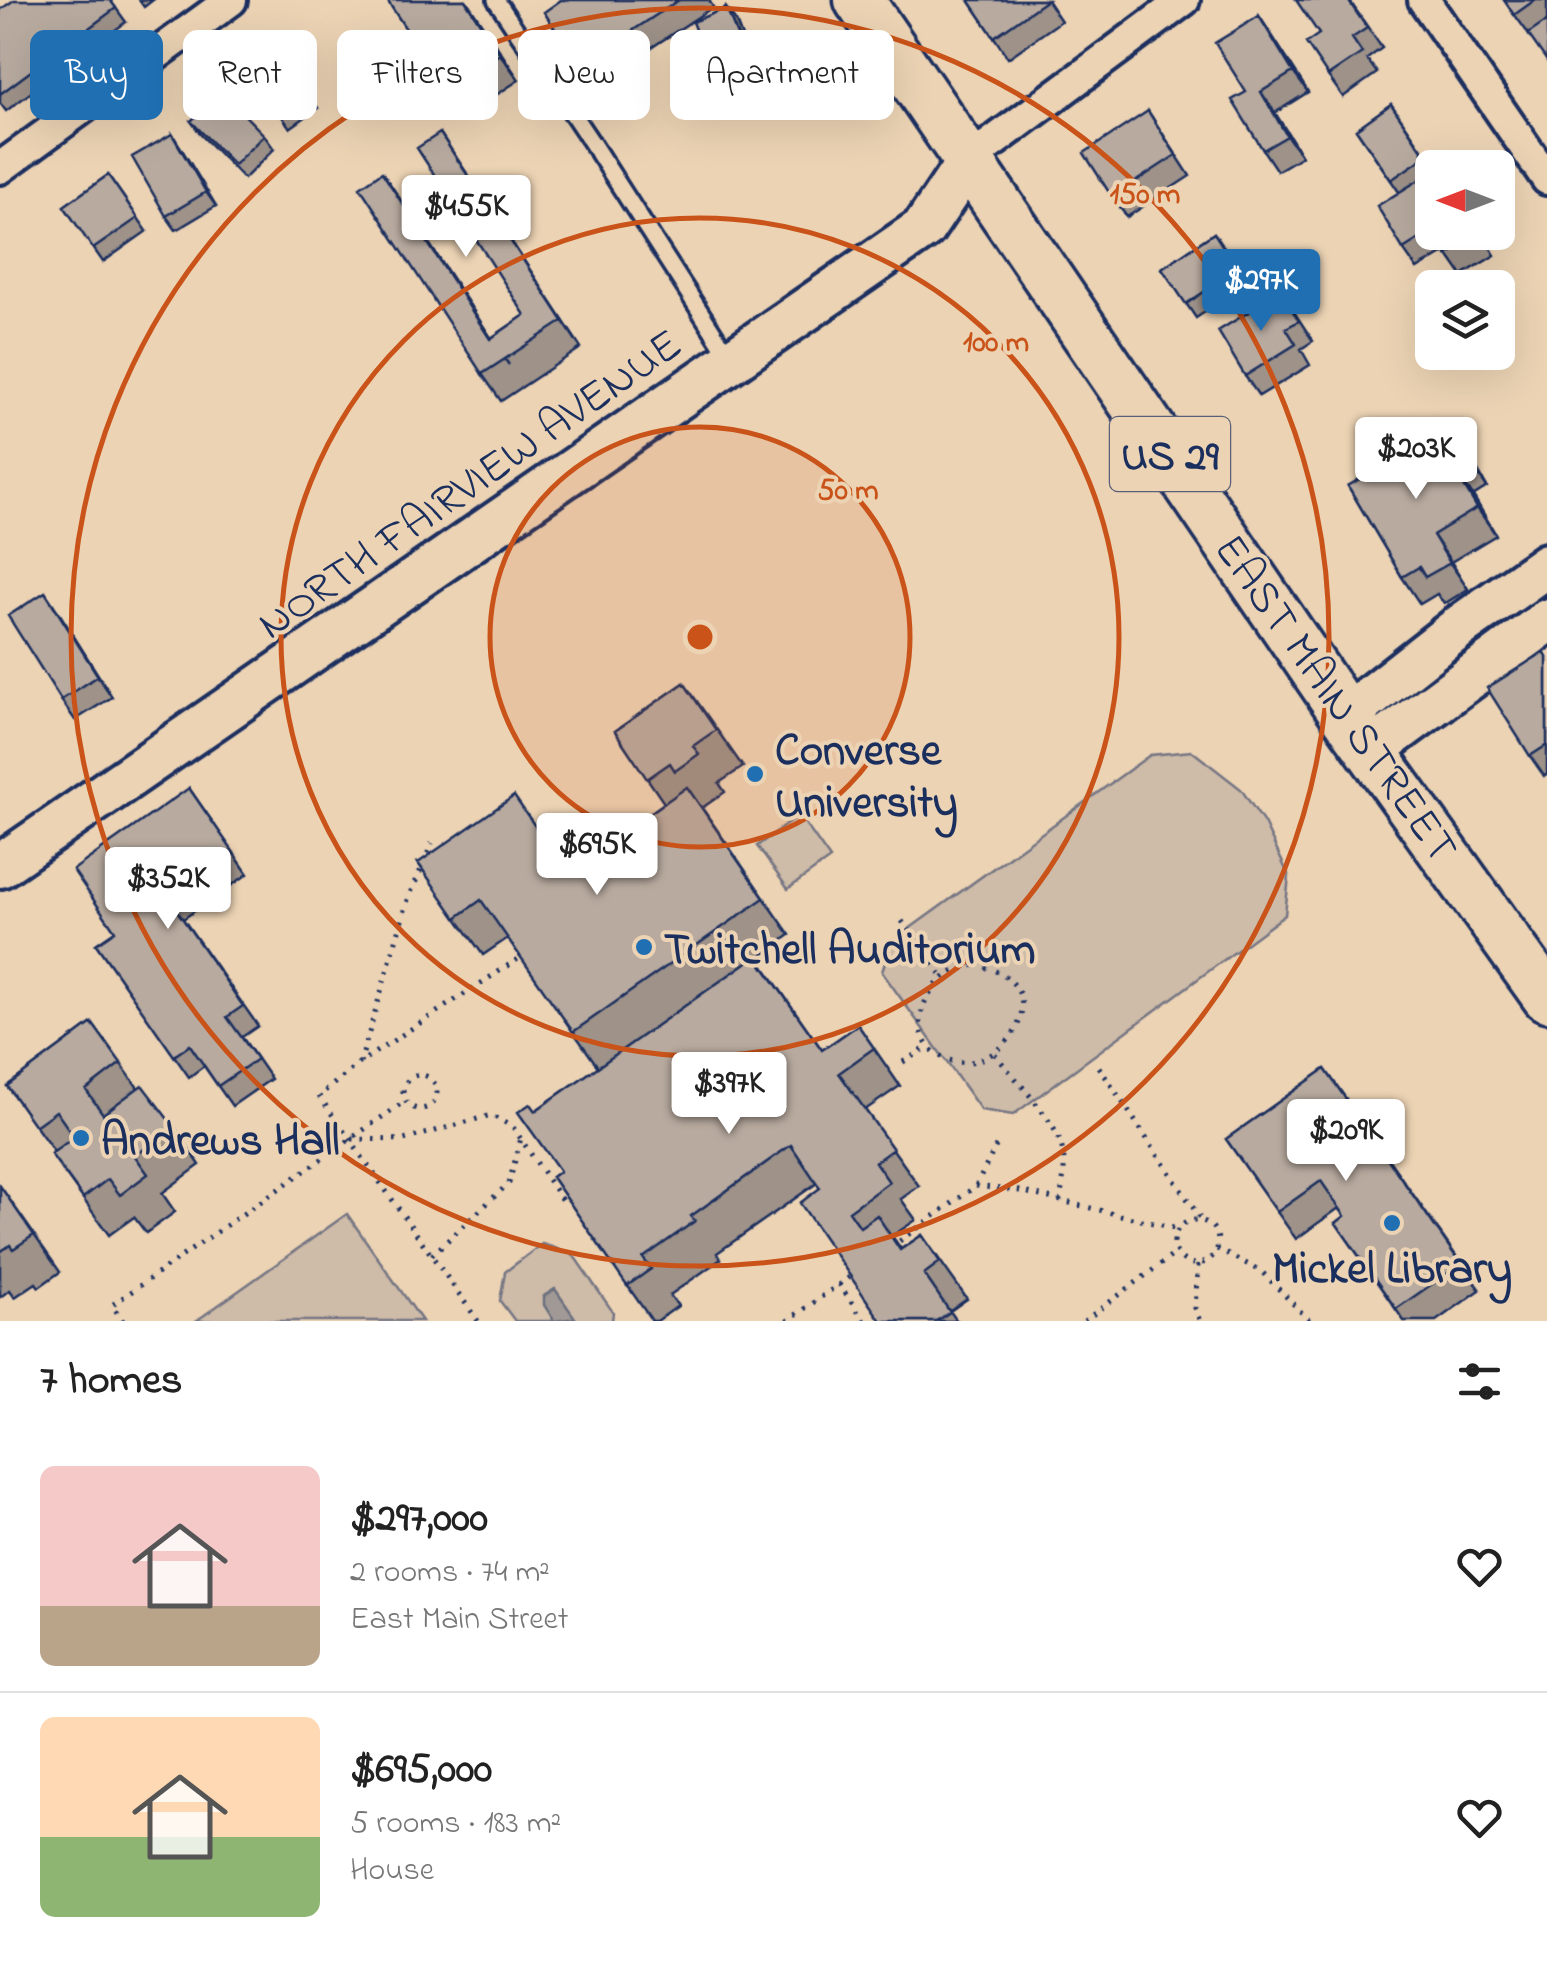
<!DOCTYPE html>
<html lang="en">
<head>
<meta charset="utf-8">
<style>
	body { margin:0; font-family:"Indie Flower",sans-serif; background:#f6f6f6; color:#222; height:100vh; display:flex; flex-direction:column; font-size:38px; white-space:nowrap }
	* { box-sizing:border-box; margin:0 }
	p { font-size:32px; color:#767676 }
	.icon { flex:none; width:55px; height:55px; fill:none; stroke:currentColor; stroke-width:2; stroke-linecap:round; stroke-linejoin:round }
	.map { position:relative; height:1321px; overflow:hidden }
	.panel { display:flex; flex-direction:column; background:#fff; flex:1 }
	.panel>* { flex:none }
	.hud { position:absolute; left:30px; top:30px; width:1000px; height:90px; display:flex; gap:20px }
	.needle { width:65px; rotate:270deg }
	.controls { position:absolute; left:1415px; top:150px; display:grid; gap:20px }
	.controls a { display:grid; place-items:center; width:100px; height:100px; border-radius:15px; background:#fff; box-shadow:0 10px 40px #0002; font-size:50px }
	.price { position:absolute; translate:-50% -85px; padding:0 22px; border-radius:10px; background:#fff; color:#222; font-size:32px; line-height:65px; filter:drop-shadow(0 2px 5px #0008) }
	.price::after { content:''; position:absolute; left:50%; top:60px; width:30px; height:22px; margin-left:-15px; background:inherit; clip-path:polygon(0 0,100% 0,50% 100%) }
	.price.active { background:#1f6fb2; color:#fff }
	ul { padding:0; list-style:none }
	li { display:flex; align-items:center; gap:30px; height:250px; padding:0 40px }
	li+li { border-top:2px solid #e0e0e0 }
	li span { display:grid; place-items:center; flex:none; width:280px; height:200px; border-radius:15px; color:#555 }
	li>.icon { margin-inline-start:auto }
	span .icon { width:120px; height:120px; fill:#fffc; stroke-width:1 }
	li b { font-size:42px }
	h2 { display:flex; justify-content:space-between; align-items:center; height:120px; padding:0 40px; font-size:42px }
	.chip { padding:0 35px; border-radius:15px; background:#fff; box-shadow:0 10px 40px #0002; font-size:35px; line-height:90px }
	.chip.active { background:#1f6fb2; color:#fff }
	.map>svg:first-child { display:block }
</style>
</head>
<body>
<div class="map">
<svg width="1547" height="1321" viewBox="0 0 1547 1321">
	<rect width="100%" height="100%" fill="#ecd3b4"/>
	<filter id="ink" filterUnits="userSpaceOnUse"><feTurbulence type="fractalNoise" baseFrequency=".01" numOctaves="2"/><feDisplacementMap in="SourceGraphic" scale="20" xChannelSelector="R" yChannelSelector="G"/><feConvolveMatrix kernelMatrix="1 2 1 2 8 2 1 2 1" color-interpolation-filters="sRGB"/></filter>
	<g filter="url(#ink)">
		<path fill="#cebba8" stroke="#747583" stroke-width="2.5" d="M1192 751 1241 789 1264 823 1289 876 1285 915 1013 1115 981 1110 882 972 891 942 1150 755Z
			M646 815 663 841 594 874 566 835 565 821Z
			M799 815 830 859 788 889 757 846Z
			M347 1214 422 1321H196Z
			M542 1244 572 1253 613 1312 612 1321H515L500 1301 505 1272Z"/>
		<path fill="#a19995" stroke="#6b6f7f" stroke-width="2.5" d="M555 1289 575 1318 554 1321 544 1305V1296Z"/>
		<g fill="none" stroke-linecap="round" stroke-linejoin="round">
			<g stroke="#1b2f5e" stroke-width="22">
				<path id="lane" d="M496 0 592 143 730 358"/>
			</g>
			<g stroke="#1b2f5e" stroke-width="38">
				<path id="street" d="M1424 0 1547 179
					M970 159 1184 0
					M0 168 231 0"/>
			</g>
			<g stroke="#1b2f5e" stroke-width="50">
				<path id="secondary" d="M1346 716 1462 625 1547 565
					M1372 750 1547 621
					M0 866 924 228 970 159"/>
			</g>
			<g stroke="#1b2f5e" stroke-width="55">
				<path id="primary" d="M859 0 1346 716 1547 997"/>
			</g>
			<path stroke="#1b2f5e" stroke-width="5" stroke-dasharray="2.5 8" stroke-linecap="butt" d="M902 921 943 978
				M975 965C1074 984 994 1093 937 1054 908 1034 921 994 946 976 955 970 965 968 975 965Z
				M995 1054C1012 1076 1055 1120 1061 1145 1067 1163 1063 1182 1060 1201
				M903 1062 926 1048
				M360 1063 408 900 432 843
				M1099 1067 1202 1221
				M403 1092a17 17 0 1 1 34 0a17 17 0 1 1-34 0Z
				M352 1139 404 1140 491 1115 513 1127 563 1202 572 1195
				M976 1186 1020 1191 1178 1229
				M1174 1242a22 22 0 1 1 44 0a22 22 0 1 1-44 0Z
				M891 1247 976 1186 997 1144
				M1217 1249 1261 1271 1310 1321
				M432 1255 509 1183 521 1138
				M1198 1265 1195 1308 1200 1321
				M839 1284 864 1321
				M123 1321 112 1305 405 1101
				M478 1321 319 1096 359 1063 521 957
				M787 1321 851 1276
				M1084 1321 1176 1253"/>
			<use href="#lane" stroke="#ecd3b4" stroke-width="15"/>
			<use href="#street" stroke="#ecd3b4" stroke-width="30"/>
			<use href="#secondary" stroke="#ecd3b4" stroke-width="42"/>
			<use href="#primary" stroke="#ecd3b4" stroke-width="48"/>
		</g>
		<path fill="#9e9289" stroke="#1b2f5e" stroke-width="2.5" d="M110 0 126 22 6 111 0 103V10Z
			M139 0H153L144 7Z
			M387 0H466L519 80 464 116Z
			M561 0H709L713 7 593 86 579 66Z
			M969 0H1047L1061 21 1008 58Z
			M1349 0 1382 48 1367 59 1377 73 1343 97 1328 76 1319 34Z
			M1504 0H1547V61L1543 54Z
			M726 8 736 22 761 86 727 99 717 85Z
			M1259 16 1308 92 1275 113 1302 156 1277 171 1263 150 1246 92Z
			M265 32 318 108 290 128 237 52Z
			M1391 104 1435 168H1432V232H1481L1495 255 1462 275 1446 252 1417 269 1403 249 1399 192 1356 129Z
			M1148 111 1190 176 1127 217 1112 197Z
			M191 121 264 135 274 149 244 179 201 135Z
			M172 134 216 206 176 230 166 216Z
			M458 160 581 348 501 401 482 374 382 172 491 338 525 315Z
			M108 175 147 231 103 262 64 206Z
			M1214 233 1248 283 1196 318 1162 268Z
			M1281 292 1313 341 1301 349 1310 365 1259 396 1245 376Z
			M1467 453 1487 487 1473 496 1496 535 1451 562 1468 589 1444 604 1437 594 1420 604 1402 577 1348 486Z
			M59 613 112 697 75 720 61 700Z
			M1547 657V775L1544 776 1530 756Z
			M684 683 743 767 719 783 725 792 702 808 790 935 758 958 822 1050 858 1025 900 1086 865 1110 919 1186 901 1199 916 1220 892 1236 901 1249 922 1235 967 1299 950 1311 957 1321H881L817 1183 717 1253 721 1259 670 1295 678 1306 657 1321H652L552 1177 560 1171 535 1111 598 1067 508 938 483 955 418 863 567 872 664 803 615 731Z
			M189 788 248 874 183 919 258 1026 242 1037 271 1079 232 1106 204 1066 189 1077 96 944 115 931Z
			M92 1023 138 1088 174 1127 200 1165 162 1193 175 1212 146 1233 134 1217 109 1235 51 1154 54 1152 7 1086Z
			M1325 1069 1480 1290 1436 1321H1404L1336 1223 1345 1216 1339 1208 1296 1239 1226 1139Z
			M0 1186 60 1272 39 1287 36 1283 15 1297 10 1290 0 1297Z"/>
		<path fill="#81776f" stroke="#1b2f5e" stroke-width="2.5" d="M465 0H466L519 80 500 54Z
			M726 8 736 22 761 86 752 72Z
			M1259 16 1273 37 1308 92 1293 72Z
			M1261 92 1275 113 1302 156 1287 136Z
			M440 133 458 160 581 348 563 321Z
			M172 134 181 148 216 206 206 192Z
			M382 172 400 199 509 365 490 339Z
			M1448 426 1467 453 1487 487 1469 461Z
			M1454 469 1473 496 1496 535 1477 508Z
			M1433 535 1451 562 1468 589 1450 563Z
			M45 592 59 613 112 697 98 676Z"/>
		<path fill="#b8aa9f" stroke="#1b2f5e" stroke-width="2.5" d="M14 0H110L116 8 0 94V10Z
			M387 0H465L500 54 445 89Z
			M561 0H679L579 66 544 12Z
			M969 0H1047L994 37Z
			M1296 0H1348L1367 28 1352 38 1362 53 1328 76 1306 43 1319 34Z
			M1504 0H1535L1514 15Z
			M726 8 752 72 717 85 692 22Z
			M1259 16 1293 72 1261 92 1287 136 1263 150 1232 100 1246 92 1215 43Z
			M1547 21V61L1528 34Z
			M265 32 308 94 280 114 237 52Z
			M221 91 264 135 234 165 191 121Z
			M1391 104 1426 156 1391 180 1356 129Z
			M1148 111 1176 155 1112 197 1084 153Z
			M440 133 563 321 482 374 360 187 382 172 490 339 525 315 417 148Z
			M172 134 206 192 166 216 132 157Z
			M1432 172V231L1403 249 1377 206Z
			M108 175 138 218 93 249 64 206Z
			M1434 232H1479L1480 235 1447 255Z
			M1214 233 1238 269 1186 304 1162 268Z
			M1281 292 1299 321 1286 328 1296 344 1245 376 1218 331Z
			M1448 426 1469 461 1454 469 1477 508 1433 535 1450 563 1425 577 1419 567 1402 577 1348 486Z
			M45 592 98 676 61 700 8 616Z
			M1544 652 1547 657V745L1530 756 1487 688Z
			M684 683 716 730 693 746 699 754 675 771 670 763 647 779 615 731Z
			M687 787 764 898 573 1032 481 900 456 918 418 863 514 796 567 872Z
			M189 788 234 853 169 899 243 1006 227 1017 257 1059 218 1086 190 1045 174 1056 96 944 115 931 73 870Z
			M756 956 822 1050 858 1025 874 1048 839 1073 893 1149 875 1162 889 1182 849 1211 860 1227 877 1215 900 1250 922 1235 940 1262 924 1274 950 1312 936 1321H881L800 1203 820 1188 791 1145 691 1216 695 1221 643 1258 651 1269 627 1286 552 1177 560 1171 518 1112 530 1104 535 1111Z
			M92 1023 121 1063 86 1090 103 1114 142 1085 174 1127 135 1156 148 1174 120 1195 108 1179 83 1198 51 1154 74 1137 56 1111 35 1126 7 1086Z
			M1325 1069 1461 1264 1396 1309 1336 1223 1345 1216 1321 1181 1277 1212 1226 1139Z
			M0 1186 34 1235 13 1249 10 1245 0 1252Z"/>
	</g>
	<circle cx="700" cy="637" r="210" fill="#c95318" fill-opacity=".12"/>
	<g fill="none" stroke="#c95318" stroke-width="5">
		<circle cx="700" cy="637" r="210"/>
		<circle cx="700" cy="637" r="419"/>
		<circle cx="700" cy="637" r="629"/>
	</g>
	<g fill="#1f6fb2" stroke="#ecd3b4" stroke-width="4">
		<circle cx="755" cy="774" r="10"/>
		<circle cx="644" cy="947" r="10"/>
		<circle cx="81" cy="1138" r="10"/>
		<circle cx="1392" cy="1223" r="10"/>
	</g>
	<g text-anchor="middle" stroke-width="8" stroke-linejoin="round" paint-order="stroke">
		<rect fill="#ecd3b4" stroke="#5a6078" stroke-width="2.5" x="1110" y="417" width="120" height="74" rx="8"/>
		<g font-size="42" font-weight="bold" fill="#1b2f5e">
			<text x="1170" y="469">US 29</text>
		</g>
		<g font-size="45" fill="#1b2f5e" stroke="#ecd3b4">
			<text transform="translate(468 482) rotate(-35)" y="16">NORTH FAIRVIEW AVENUE</text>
			<text transform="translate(1338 697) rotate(55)" y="16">EAST MAIN STREET</text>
		</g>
		<g font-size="45" font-weight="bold" fill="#1b2f5e" stroke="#ecd3b4" text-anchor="start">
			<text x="775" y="764">Converse<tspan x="775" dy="52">University</tspan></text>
			<text x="664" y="963">Twitchell Auditorium</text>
			<text x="101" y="1154">Andrews Hall</text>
			<text x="1392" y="1282" text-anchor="middle">Mickel Library</text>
		</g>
	</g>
	<circle cx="700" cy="637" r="15" fill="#c95318" stroke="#ecd3b4" stroke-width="5"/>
	<g font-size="30" text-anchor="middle" font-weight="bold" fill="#c95318" stroke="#ecd3b4" stroke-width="8" stroke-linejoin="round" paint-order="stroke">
		<text x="1145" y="203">150 m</text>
		<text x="996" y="351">100 m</text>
		<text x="848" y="499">50 m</text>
	</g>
</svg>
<div class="controls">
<a><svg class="needle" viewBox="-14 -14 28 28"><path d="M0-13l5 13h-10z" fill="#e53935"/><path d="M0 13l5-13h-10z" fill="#767676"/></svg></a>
<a><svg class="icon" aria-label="layers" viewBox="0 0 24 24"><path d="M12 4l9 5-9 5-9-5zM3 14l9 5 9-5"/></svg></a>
</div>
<b class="price" style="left:466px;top:260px">$455K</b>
<b class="price active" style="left:1261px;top:334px">$297K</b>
<b class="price" style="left:1416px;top:502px">$203K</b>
<b class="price" style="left:597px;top:898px">$695K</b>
<b class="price" style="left:168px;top:932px">$352K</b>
<b class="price" style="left:729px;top:1137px">$397K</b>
<b class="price" style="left:1346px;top:1184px">$209K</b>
<div class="hud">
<a class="chip active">Buy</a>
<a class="chip">Rent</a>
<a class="chip">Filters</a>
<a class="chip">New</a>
<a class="chip">Apartment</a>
</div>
</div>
<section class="panel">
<h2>7 homes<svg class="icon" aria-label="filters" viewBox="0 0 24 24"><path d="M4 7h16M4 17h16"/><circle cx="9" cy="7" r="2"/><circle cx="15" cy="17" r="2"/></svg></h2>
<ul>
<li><span style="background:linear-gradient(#f6c9c9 70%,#b9a48a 0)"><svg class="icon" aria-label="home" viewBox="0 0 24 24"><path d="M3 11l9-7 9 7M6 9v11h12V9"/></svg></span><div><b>$297,000</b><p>2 rooms · 74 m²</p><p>East Main Street</p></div><svg class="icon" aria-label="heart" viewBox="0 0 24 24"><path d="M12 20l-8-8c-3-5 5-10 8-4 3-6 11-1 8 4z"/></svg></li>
<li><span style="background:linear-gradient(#ffd9b3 60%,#8fb573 0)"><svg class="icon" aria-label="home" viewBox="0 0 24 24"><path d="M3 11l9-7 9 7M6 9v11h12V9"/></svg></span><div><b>$695,000</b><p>5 rooms · 183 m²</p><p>House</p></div><svg class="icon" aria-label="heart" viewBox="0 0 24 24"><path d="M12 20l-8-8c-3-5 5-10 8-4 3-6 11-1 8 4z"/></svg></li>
</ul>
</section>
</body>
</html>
